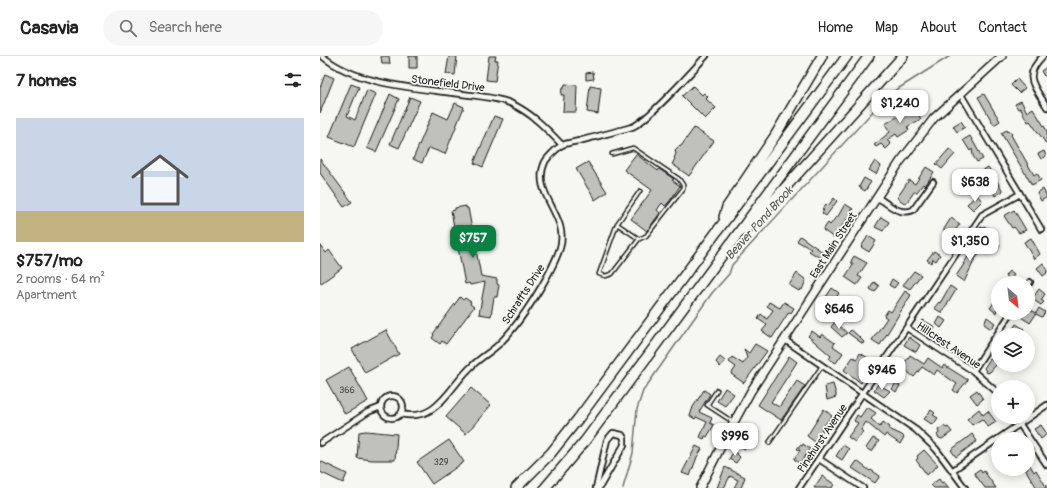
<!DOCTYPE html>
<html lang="en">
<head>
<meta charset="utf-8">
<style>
	body { margin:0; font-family:Pangolin,sans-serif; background:#f6f6f6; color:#222; height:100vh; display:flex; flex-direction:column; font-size:15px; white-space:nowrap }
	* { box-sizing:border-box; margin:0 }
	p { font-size:13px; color:#767676 }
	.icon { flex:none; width:22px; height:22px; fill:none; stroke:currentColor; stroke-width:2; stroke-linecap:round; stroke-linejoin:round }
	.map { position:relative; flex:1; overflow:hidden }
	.panel { display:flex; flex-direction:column; background:#fff; width:320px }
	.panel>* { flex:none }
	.needle { width:26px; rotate:152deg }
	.fabs { position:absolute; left:671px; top:220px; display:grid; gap:8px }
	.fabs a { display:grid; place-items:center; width:44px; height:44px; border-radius:50%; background:#fff; box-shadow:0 2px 10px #0003; font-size:20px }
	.price { position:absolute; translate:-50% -34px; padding:0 9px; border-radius:8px; background:#fff; color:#222; font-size:13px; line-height:26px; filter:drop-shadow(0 1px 2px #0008) }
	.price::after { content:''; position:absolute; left:50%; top:24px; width:12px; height:9px; margin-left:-6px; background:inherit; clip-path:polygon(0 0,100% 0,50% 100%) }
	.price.active { background:#0b8043; color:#fff }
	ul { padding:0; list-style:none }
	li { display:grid; align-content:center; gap:8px; height:212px; padding:0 16px }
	li span { display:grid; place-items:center; height:124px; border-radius:0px; color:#555 }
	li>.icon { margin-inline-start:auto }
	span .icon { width:72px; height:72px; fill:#fffc; stroke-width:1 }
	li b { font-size:17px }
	h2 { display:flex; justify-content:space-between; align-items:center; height:48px; padding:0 16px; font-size:17px }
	header { display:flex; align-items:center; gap:24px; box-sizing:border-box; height:56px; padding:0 20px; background:#fff; border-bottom:1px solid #e0e0e0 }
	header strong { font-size:19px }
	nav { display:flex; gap:22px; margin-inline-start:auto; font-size:14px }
	.search { width:280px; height:36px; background:#f6f6f6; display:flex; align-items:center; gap:10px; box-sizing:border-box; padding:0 14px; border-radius:22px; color:#767676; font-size:15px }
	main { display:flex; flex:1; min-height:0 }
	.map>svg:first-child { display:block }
</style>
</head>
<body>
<header>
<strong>Casavia</strong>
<div class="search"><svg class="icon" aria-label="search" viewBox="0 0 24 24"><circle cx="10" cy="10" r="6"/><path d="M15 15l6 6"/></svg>Search here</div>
<nav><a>Home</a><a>Map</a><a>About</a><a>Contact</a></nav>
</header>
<main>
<section class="panel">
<h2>7 homes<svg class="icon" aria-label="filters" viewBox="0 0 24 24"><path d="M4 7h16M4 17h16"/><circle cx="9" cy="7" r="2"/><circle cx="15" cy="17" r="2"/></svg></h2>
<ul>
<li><span style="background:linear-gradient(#c9d6e8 75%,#c2b280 0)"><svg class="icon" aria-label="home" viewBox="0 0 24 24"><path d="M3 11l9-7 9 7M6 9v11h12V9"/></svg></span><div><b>$757/mo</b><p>2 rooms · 64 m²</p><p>Apartment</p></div></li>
</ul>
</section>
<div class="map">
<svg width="727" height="432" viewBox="0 0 727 432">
	<rect width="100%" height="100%" fill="#f6f6f2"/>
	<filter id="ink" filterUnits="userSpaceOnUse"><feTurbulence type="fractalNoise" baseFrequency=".025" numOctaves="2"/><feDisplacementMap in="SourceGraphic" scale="8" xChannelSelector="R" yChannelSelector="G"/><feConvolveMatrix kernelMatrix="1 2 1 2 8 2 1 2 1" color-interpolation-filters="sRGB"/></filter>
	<g filter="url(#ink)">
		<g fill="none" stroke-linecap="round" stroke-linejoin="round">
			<path stroke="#727271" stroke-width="1.5" d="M303 432 313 397 317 353 323 335 392 237 409 218 412 209 568 39 630 0"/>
		</g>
		<path fill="#c0c0bd" stroke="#1c1c1c" d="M61 0H69L70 8H62Z
			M89 0H97V12H89Z
			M129 0H137L135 19 126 18Z
			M169 0H176L175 4H178L175 25 166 24Z
			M727 11V18L724 20 721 15Z
			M273 16 274 23 266 24V17Z
			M5 18 14 22 0 57V32Z
			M697 23 705 32 699 37 691 29Z
			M31 28 39 31 27 60 35 64 47 34 56 38 34 91 9 81Z
			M245 28 257 29 256 56H243L244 39H241L242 32H244Z
			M270 30 281 32 278 58 267 56Z
			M373 30 382 39 384 37 388 41 386 43 396 52 385 63 362 40Z
			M70 38 79 43 56 96 47 92Z
			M664 38 680 65 674 69 658 41Z
			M90 41 100 45 79 92 70 88Z
			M701 45 707 56 713 52 727 75V89L710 65 708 66 700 52 698 53 695 48Z
			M590 46 601 63 587 71 589 74 578 81 576 78 567 84 571 88 566 93 561 88 556 91 554 89 570 76 565 68 582 58 579 53Z
			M135 47 144 51 125 98 109 92 102 107 93 103 113 56 128 63Z
			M174 60 183 63 163 111 154 107Z
			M641 65 645 71 637 76 633 70Z
			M374 72 394 85 369 120 352 108 355 103 354 102 356 98 355 94 358 91 361 90Z
			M687 74 688 76 690 75 692 78 691 79 714 119 717 117 721 124 712 129 681 77Z
			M650 80 663 103 657 106 653 100 652 93 650 95 643 84Z
			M629 93 635 98 622 113 616 108Z
			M724 95 726 100 721 103 718 98Z
			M316 98 338 115 339 113 354 123 352 124 360 130 349 146 345 150 342 147 337 154 340 157 327 175 311 163 332 134 304 114Z
			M0 103 32 146 24 151 0 117Z
			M555 105 561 110 556 118 549 114Z
			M268 106 287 136 275 144 256 113Z
			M606 111 614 116 605 130 603 128 597 136H594L586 148 577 142 589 124 595 128Z
			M668 111 683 135 675 140 662 115Z
			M544 122 551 126 545 135 539 131Z
			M723 133 727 141 721 145 717 137Z
			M657 139 662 145 653 154 647 148Z
			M514 142 517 145 506 160 502 157 504 154 502 153 506 148 508 150Z
			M525 148 533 153 531 155 534 158 532 161 529 160 514 182 503 174 508 167 510 169 516 161 517 162Z
			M146 150V152H148L161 220 177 223V228L179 229 177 241H174L171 260 159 258 165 226 150 229 149 227 145 228 131 155 135 154V152Z
			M694 154 706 174 699 177 694 171 692 172 684 160Z
			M561 161 569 166 563 175 555 171Z
			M631 162 640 168 632 179H630L624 176V173Z
			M664 170 672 175 670 182 658 174 661 171 663 172Z
			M480 180 504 197 500 202 489 195 491 193 477 185Z
			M548 180 556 185 549 196 541 191Z
			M711 182 720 198 714 203 704 186Z
			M674 185 680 190 677 194 671 190Z
			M658 187 665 192 655 203 644 226 636 220 644 208H643Z
			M0 189 6 197 9 194 22 212 0 228Z
			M614 195 620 199 616 205 613 203 611 207 607 204Z
			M534 200 547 207 538 220 542 222 537 229 525 221 533 209 531 205Z
			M723 207 727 213V217L723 220 717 212Z
			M594 215 601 219 590 233 583 229Z
			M689 215 694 219 690 224 685 220Z
			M477 217 486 224 482 234 480 233 479 235 469 229Z
			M572 223 578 227 574 232 569 229Z
			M554 226 559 230 555 236 550 233Z
			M630 230 636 234 622 257 614 252 619 246 620 247Z
			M512 232 519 237 517 240 522 245 518 252 514 250 512 253 502 247Z
			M719 233 725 238 721 244 724 246 721 249 712 243Z
			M585 235 591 239 560 289 552 284 567 262 564 260 568 254 571 256Z
			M140 241 143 244 145 242 151 246 150 248 154 251 126 288 122 285 120 288 112 282 114 279 113 278Z
			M675 245 678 247 676 257 670 252Z
			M449 246 460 252 464 246 474 252 471 257 469 256 452 282 442 275 447 269 438 263 441 258 447 263 453 254 447 250Z
			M708 252 716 257 719 252 725 256 722 261 716 258 710 267 701 261 704 257H708Z
			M620 261 626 265 621 272 616 268Z
			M667 261 675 267 671 273 664 268Z
			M603 264 615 271 612 276 609 277 599 269Z
			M515 266 527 277 522 281 511 271Z
			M696 268 704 273 700 279H695L691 276Z
			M66 274 79 298 45 317 32 293Z
			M531 274 536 278 544 286 543 288 528 277Z
			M492 275 500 281 502 278 515 287 513 290 523 297 516 307 509 303 511 300 488 280Z
			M589 281 600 289 596 296 584 289Z
			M435 288 447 295 424 327 411 318 416 311 409 306 412 301 423 308 427 302 424 293 429 297Z
			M540 297 553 305 547 314 549 316 541 327 524 314 533 301 537 303Z
			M590 299 604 308 608 302 622 312 624 309 648 324 637 337 633 334 637 328 617 314 614 319 602 311 594 321 584 313 579 317 572 313 578 304 584 308Z
			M469 300 477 306 451 346 459 351 477 325 485 330 461 364 438 349Z
			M400 301 405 305 400 311 396 306Z
			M670 303 677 308 670 316 667 317 664 312Z
			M29 311 48 345 25 358 6 324Z
			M576 327 580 330 576 336 572 333Z
			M513 328 516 338V341L507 344 505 330Z
			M558 328 570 335 564 341 554 334Z
			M151 332 171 349 146 378 126 361Z
			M405 332 414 338 405 350 397 345Z
			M384 334 390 338 379 356 392 362 390 367 394 369 387 381 385 380 384 383 380 381 387 366 376 361 375 363 370 360 373 351Z
			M657 334 663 343 657 348 650 339Z
			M547 351 556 357 551 363 560 371 563 366 570 371 569 373 582 379 584 381 580 388 566 378 564 381 546 366 541 374 543 376 535 386 528 381 538 367 534 365 537 359 540 361Z
			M504 353 512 360 501 373 503 374 495 386 487 380Z
			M659 353 663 359 668 355 676 366 668 371 662 363 652 369 647 363Z
			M611 354 615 357 613 359 618 362 613 369 604 363Z
			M721 369 727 378 721 383 714 373Z
			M624 370 626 372 628 371 632 376 622 383 619 382 617 379 619 377 618 374Z
			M46 375 77 378 75 404H52L37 402 39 376Z
			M652 378 657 385 636 401 631 394Z
			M423 380 430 383 425 393 418 389Z
			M553 382 559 385 552 396 546 392Z
			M129 384 144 406 112 428 97 406Z
			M483 388 490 393 480 408 474 403 480 394 477 393 480 389 482 390Z
			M523 389 529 393 522 404 516 400Z
			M376 390 382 393 377 401 370 420 362 417Z
			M604 394 618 409 607 419 596 404 598 402 597 400Z
			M414 395 420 401 416 407 409 403Z
			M678 396V408L672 400Z
			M0 405 27 418 23 427 0 416Z
			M537 405 550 415 551 414 560 420 555 427 532 412Z
			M708 406 714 416 716 414 727 432H717L705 413H708Z
			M405 411 425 421 421 432H414L418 424 410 420 404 432H397Z
			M660 413 662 417 664 415 676 432H665L654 417Z
			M502 420 514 428 512 432H494Z
			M619 423 622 427 624 426 629 432H614L611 429Z"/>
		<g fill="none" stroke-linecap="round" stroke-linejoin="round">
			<g stroke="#1c1c1c" stroke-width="5.5">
				<path id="service" d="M292 98 313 92 359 123 363 129V133L326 180 319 183
					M297 168 279 218 285 220 292 218 319 183 297 168 320 135
					M397 334 387 349 413 366
					M449 387 502 310"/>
			</g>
			<g stroke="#1c1c1c" stroke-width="8">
				<path id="minor" d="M2 0C39 30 97 32 142 38 158 40 175 41 190 47 212 57 226 72 242 89
					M723 0C702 21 714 29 727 51
					M640 37 721 173
					M557 141C568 148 580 160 593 154L613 126
					M708 229 710 226
					M587 272 653 315 678 337
					M465 284 596 374 616 393 645 432
					M653 315 691 257
					M61 351a11 11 0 1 1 22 0a11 11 0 1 1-22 0Z
					M81 358C118 367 130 329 153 309 161 301 171 296 179 288 200 268 231 219 240 192 250 159 210 138 225 106 227 102 237 92 242 89 247 87 254 86 259 85 277 80 295 76 312 71 328 65 372 15 386 0
					M695 361 727 409
					M1 387 48 356 61 351
					M499 403 543 432
					M633 414 727 349
					M276 432 287 384 293 377 302 379 304 382V389L279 432
					M479 432 662 159 700 138"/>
			</g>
			<g stroke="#1c1c1c" stroke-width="10">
				<path id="secondary" d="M380 432 408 377 431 335 580 106 614 62 682 0"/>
			</g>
			<g stroke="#1c1c1c" stroke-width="12">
				<path id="motorway" d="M404 161 407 151 455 80 502 0
					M424 175 438 162 583 0
					M196 432 231 397 258 363 527 0
					M225 432 265 385 549 0"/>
			</g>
			<use href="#service" stroke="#f6f6f2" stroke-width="2.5"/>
			<use href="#minor" stroke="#f6f6f2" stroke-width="4.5"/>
			<use href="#secondary" stroke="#f6f6f2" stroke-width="7"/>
			<use href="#motorway" stroke="#f6f6f2" stroke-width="9"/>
		</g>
	</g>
	<g text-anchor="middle" stroke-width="3.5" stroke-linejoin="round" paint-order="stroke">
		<g font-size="9" fill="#454544">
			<text x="27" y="337">366</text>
			<text x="121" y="409">329</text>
		</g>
		<g font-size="11" fill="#1c1c1c" stroke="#f6f6f2">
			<text transform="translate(128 27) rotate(7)" y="4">Stonefield Drive</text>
			<text transform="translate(513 189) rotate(-57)" y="4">East Main Street</text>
			<text transform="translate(203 238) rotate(-57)" y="4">Schraffts Drive</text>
			<text transform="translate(629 289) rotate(34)" y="4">Hillcrest Avenue</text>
			<text transform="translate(502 382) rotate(-56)" y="4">Pinehurst Avenue</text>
		</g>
		<g font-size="12" font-style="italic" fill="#565654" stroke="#f6f6f2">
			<text transform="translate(439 167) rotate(-48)" y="4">Beaver Pond Brook</text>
		</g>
	</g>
</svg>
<div class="fabs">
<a><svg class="needle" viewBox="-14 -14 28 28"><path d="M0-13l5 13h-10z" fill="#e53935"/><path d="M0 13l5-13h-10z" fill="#767676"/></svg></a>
<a><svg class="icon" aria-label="layers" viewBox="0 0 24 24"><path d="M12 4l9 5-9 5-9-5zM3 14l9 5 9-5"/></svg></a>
<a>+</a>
<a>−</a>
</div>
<b class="price" style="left:580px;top:68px">$1,240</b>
<b class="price" style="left:655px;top:147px">$638</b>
<b class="price active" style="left:153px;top:203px">$757</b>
<b class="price" style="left:650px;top:206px">$1,350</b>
<b class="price" style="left:519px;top:274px">$646</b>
<b class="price" style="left:562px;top:335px">$946</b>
<b class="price" style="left:415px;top:401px">$996</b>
</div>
</main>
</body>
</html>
